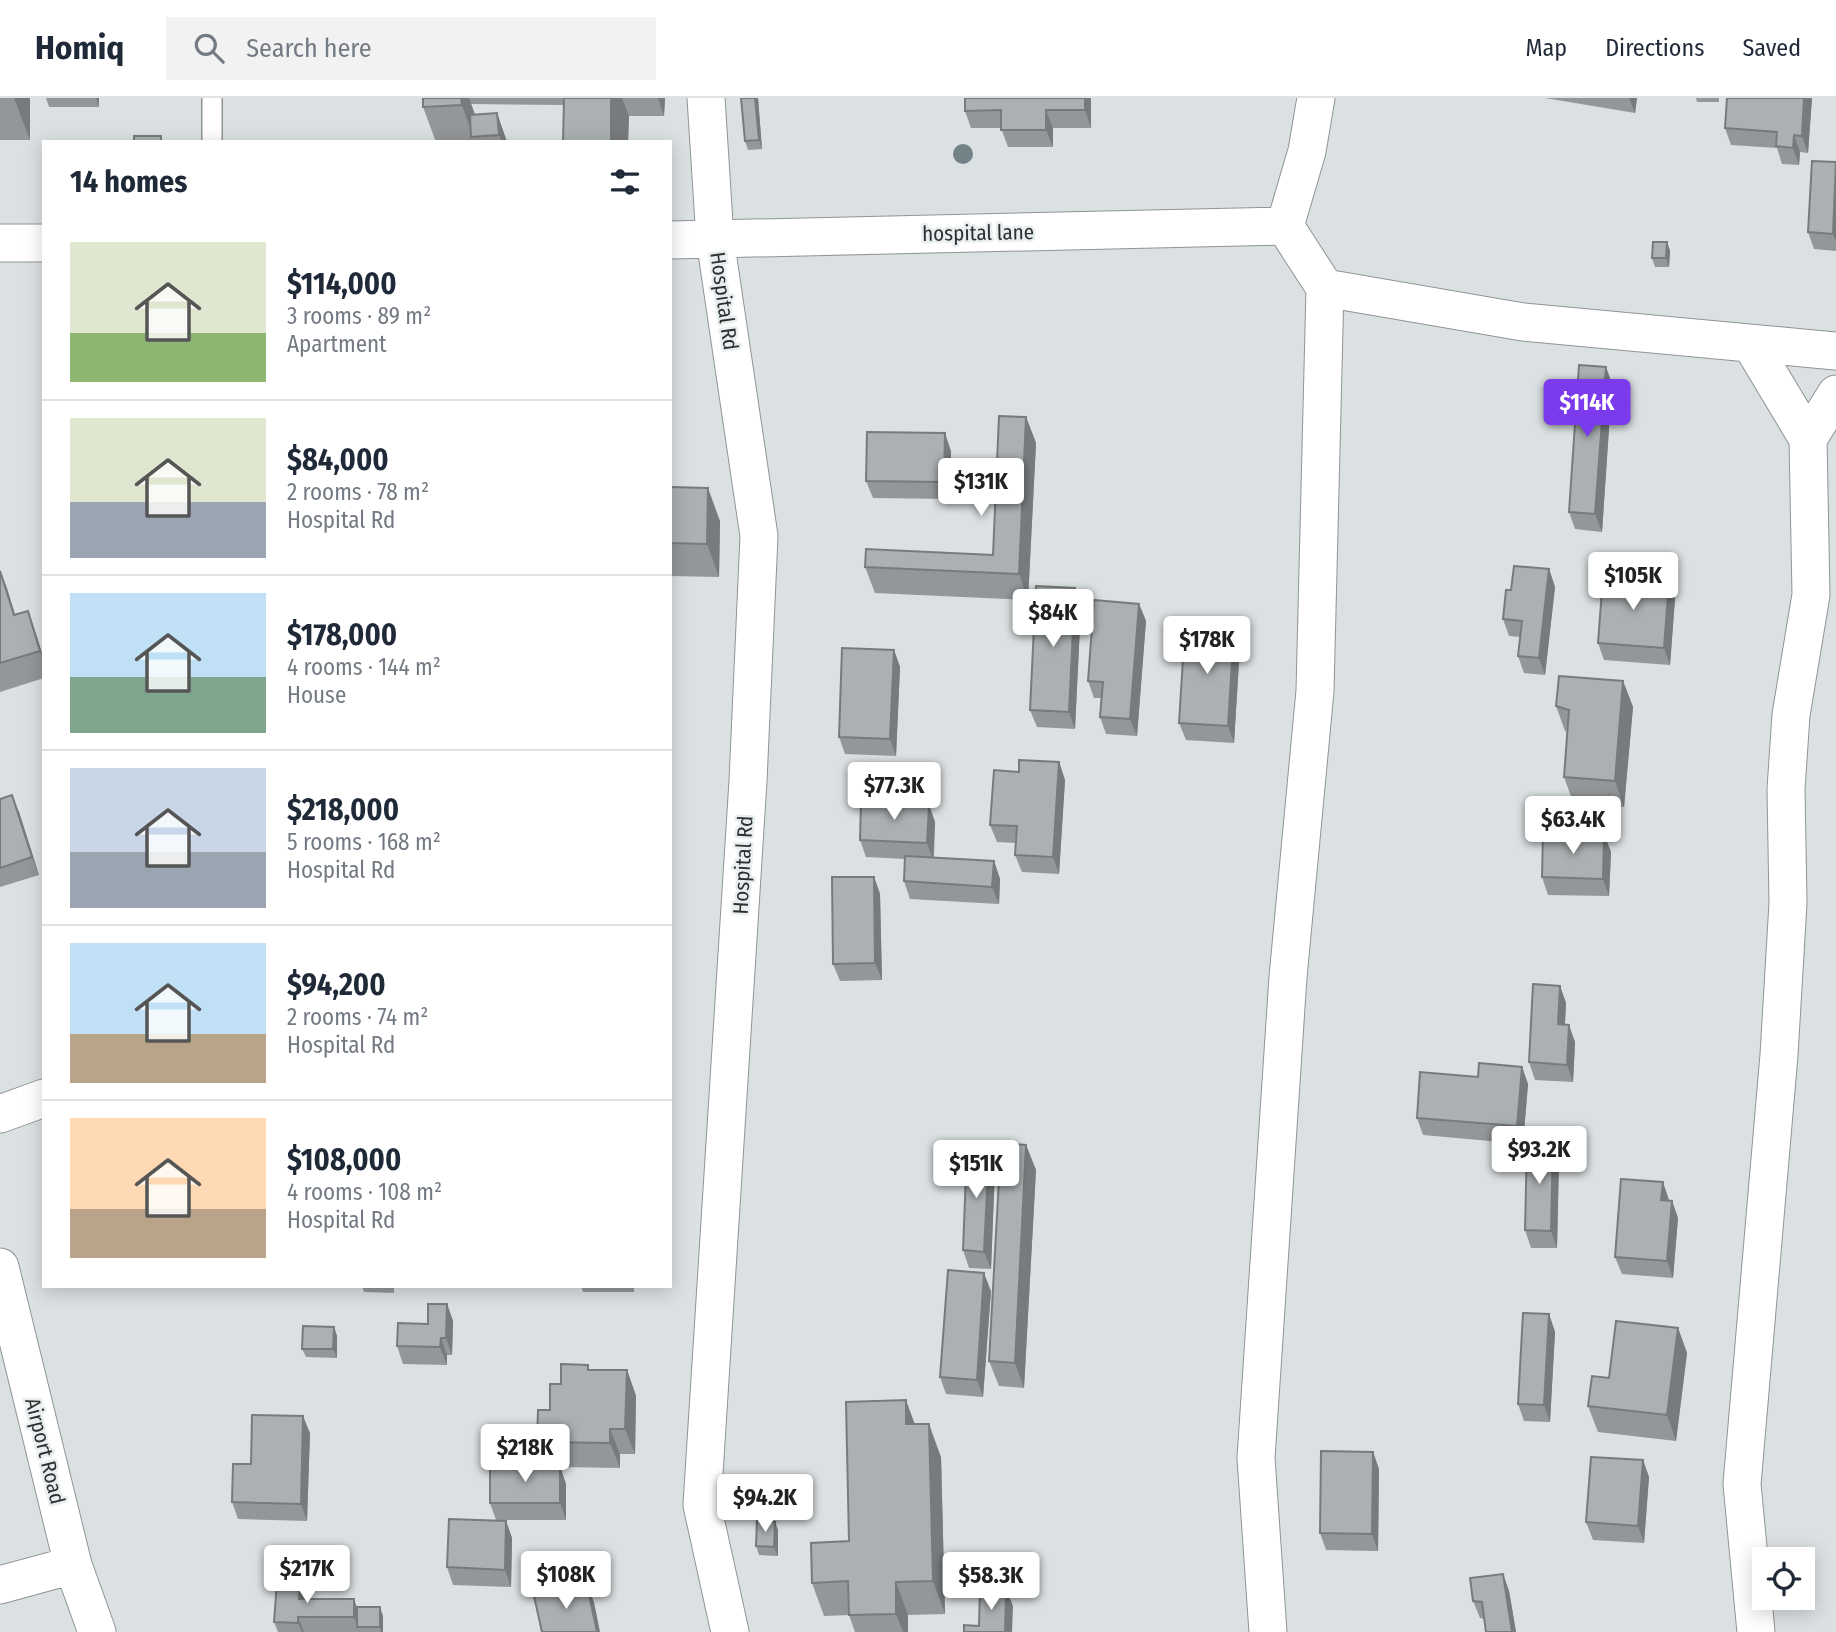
<!DOCTYPE html>
<html lang="en">
<head>
<meta charset="utf-8">
<style>
	body { margin:0; font-family:"Fira Sans Condensed",sans-serif; background:#f2f2f3; color:#1f2937; height:100vh; display:flex; flex-direction:column; font-size:26px; white-space:nowrap }
	* { box-sizing:border-box; margin:0 }
	p { font-size:23px; color:#747a83 }
	.icon { flex:none; width:38px; height:38px; fill:none; stroke:currentColor; stroke-width:2; stroke-linecap:round; stroke-linejoin:round }
	.map { position:relative; flex:1; overflow:hidden }
	.drawer { position:absolute; left:42px; top:42px; width:630px; height:1148px; display:flex; flex-direction:column; background:#fff; border-radius:0px; box-shadow:0 4px 18px #0003 }
	.drawer>* { flex:none }
	.controls { position:absolute; left:1752px; top:1449px; display:grid; gap:14px }
	.controls a { display:grid; place-items:center; width:63px; height:63px; border-radius:0px; background:#fff; box-shadow:0 4px 18px #0003; font-size:35px }
	.price { position:absolute; translate:-50% -60px; padding:0 16px; border-radius:7px; background:#fff; color:#222; font-size:23px; line-height:46px; filter:drop-shadow(0 2px 4px #0008) }
	.price::after { content:''; position:absolute; left:50%; top:42px; width:21px; height:16px; margin-left:-10px; background:inherit; clip-path:polygon(0 0,100% 0,50% 100%) }
	.price.selected { background:#7c3aed; color:#fff }
	ul { padding:0; list-style:none }
	li { display:flex; align-items:center; gap:21px; height:175px; padding:0 28px }
	li+li { border-top:2px solid #e0e1e3 }
	li span { display:grid; place-items:center; flex:none; width:196px; height:140px; border-radius:0px; color:#555 }
	li>.icon { margin-inline-start:auto }
	span .icon { width:84px; height:84px; fill:#fffc; stroke-width:1 }
	li b { font-size:30px }
	h2 { display:flex; justify-content:space-between; align-items:center; height:84px; padding:0 28px; font-size:30px }
	header { display:flex; align-items:center; gap:42px; box-sizing:border-box; height:98px; padding:0 35px; background:#fff; border-bottom:2px solid #e0e1e3 }
	header strong { font-size:33px }
	nav { display:flex; gap:38px; margin-inline-start:auto; font-size:24px }
	.search { width:490px; height:63px; background:#f2f2f3; display:flex; align-items:center; gap:18px; box-sizing:border-box; padding:0 24px; border-radius:0px; color:#747a83; font-size:26px }
	.map>svg:first-child { display:block }
</style>
</head>
<body>
<header>
<strong>Homiq</strong>
<div class="search"><svg class="icon" aria-label="search" viewBox="0 0 24 24"><circle cx="10" cy="10" r="6"/><path d="M15 15l6 6"/></svg>Search here</div>
<nav><a>Map</a><a>Directions</a><a>Saved</a></nav>
</header>
<div class="map">
<svg width="1836" height="1534" viewBox="0 0 1836 1534">
	<rect width="100%" height="100%" fill="#dbe0e2"/>
	<g fill="none" stroke-linecap="round" stroke-linejoin="round">
		<g stroke="#8f9596" stroke-width="22">
			<path id="service" d="M212 44V0"/>
		</g>
		<g stroke="#8f9596" stroke-width="39">
			<path id="minor" d="M706 0 715 141 759 438 748 683 702 1407 730 1534
				M670 142 1285 128
				M0 145H44
				M1325 190 1523 224 1836 253
				M1751 246 1808 341 1811 497 1791 617 1786 691 1788 805 1779 957 1742 1386 1756 1534
				M1808 341 1836 296
				M0 1016 44 1000
				M0 1169 73 1467 97 1534
				M0 1487 73 1467
				M1268 1534 1256 1360 1288 879 1315 593 1325 190 1285 128 1307 53 1316 0"/>
		</g>
		<use href="#service" stroke="#fff" stroke-width="19"/>
		<use href="#minor" stroke="#fff" stroke-width="37"/>
	</g>
	<circle fill="#738286" cx="963" cy="56" r="10"/>
	<path fill="#939799" d="M0 0H30V42H0Z
		M46 0H99V9H49Z
		M423 0H665L664 18H629L628 44H563L564 7 471 6 475 17 497 15 507 44H436L423 9Z
		M758 0 762 51 748 52 745 43Z
		M1091 0V30H1053V49H1008L1001 30H971L965 13Z
		M1545 0H1637L1635 15Z
		M1696 0H1719V4H1697Z
		M1812 0 1808 55 1800 54 1799 67 1782 66 1777 50 1731 47 1725 30Z
		M1836 64V153L1814 151 1808 134Z
		M1667 144 1670 153 1669 169H1655L1652 160Z
		M1606 269 1612 286 1602 434 1575 431 1569 414Z
		M1026 319 1036 345 1028 502 875 495 865 469 993 457Z
		M951 353 950 401 873 400 866 383Z
		M670 389 720 423 719 479 670 478Z
		M1549 471 1555 489 1545 577 1524 575 1518 558 1520 539 1509 538 1503 521 1511 492Z
		M0 472 15 517 28 513 44 560V580L0 594Z
		M1669 483 1675 501 1670 567 1604 562 1598 545Z
		M1075 490 1081 507 1075 631 1037 629 1030 612Z
		M1139 506 1146 523 1137 638 1106 636 1100 619 1101 600H1094L1088 583Z
		M1234 531 1240 548 1234 645 1186 642 1179 625Z
		M894 552 900 569 896 658 845 656 839 639Z
		M1623 583 1633 609 1624 709 1573 704 1564 679 1567 634 1565 633 1556 608Z
		M1059 664 1065 682 1059 776 1022 774 1015 757 1016 745 997 744 990 727 1019 674Z
		M0 701 19 714 39 777 0 789Z
		M929 707 935 724 934 760 994 763 1000 781 999 806 910 801 904 783 905 761 866 759 860 742Z
		M1604 736 1611 754 1609 798 1548 797 1542 779Z
		M874 779 880 796 882 882 840 883 833 866Z
		M1560 888 1566 905 1565 926 1575 944 1573 984 1535 982 1529 964Z
		M1522 969 1528 986 1523 1046 1423 1037 1417 1020 1478 979Z
		M1026 1047 1036 1072 1024 1290 999 1288 989 1263Z
		M989 1052 995 1070 991 1171 969 1170 963 1152Z
		M1559 1062 1557 1150H1531L1525 1132Z
		M1669 1102 1672 1103 1678 1120 1673 1180 1622 1176 1615 1159Z
		M362 1188H394V1195L364 1194Z
		M581 1188H634V1194H583Z
		M991 1193 983 1299 946 1296 940 1279Z
		M447 1206 453 1223 452 1257H447V1267L403 1266 397 1248 428 1226Z
		M1549 1216 1555 1234 1550 1324 1524 1323 1518 1306Z
		M334 1229 337 1238V1260L306 1259 302 1251Z
		M1678 1230 1687 1255 1676 1343 1598 1334 1588 1308Z
		M590 1272H627L636 1298 635 1356H620V1370L560 1369 566 1386V1422H496L490 1405 546 1368 537 1344 561 1286Z
		M914 1326 941 1359 945 1516 908 1517V1534H855L849 1517 824 1518 812 1485 849 1443Z
		M310 1335 307 1423 238 1421 232 1404Z
		M1373 1354 1379 1371 1378 1453 1326 1452 1320 1435Z
		M1643 1362 1649 1379 1644 1445 1593 1442 1586 1424Z
		M506 1423 512 1440 511 1489 453 1487 447 1469Z
		M778 1432V1458L759 1457 756 1448Z
		M1503 1476 1509 1493 1516 1534H1486L1484 1521 1480 1520 1473 1503Z
		M300 1485 306 1501 357 1509 383 1518V1534H278L274 1524Z"/>
	<path fill="#787b7d" d="M14 0H30V42Z
		M96 0H99V9Z
		M461 0H469L478 25 473 39 462 7Z
		M611 0H622L629 18 628 44H611Z
		M658 0H665L664 18Z
		M755 0H758L762 51 759 42Z
		M1085 0H1091V30L1085 12Z
		M1629 0H1637L1635 15Z
		M1804 0H1812L1808 55 1802 38Z
		M1046 12 1053 30V49L1046 32Z
		M497 15 507 44H502L499 37Z
		M1794 37 1800 54 1799 67 1793 50Z
		M1836 83V144L1833 136Z
		M1667 144 1670 153 1669 169 1666 160Z
		M1606 269 1612 286 1602 434 1595 416Z
		M1026 319 1036 345 1028 502 1019 476Z
		M945 335 951 353 950 401 944 384Z
		M708 390 720 423 719 479 707 446Z
		M1549 471 1555 489 1545 577 1539 560Z
		M0 472 7 490 23 543 14 517Z
		M1669 483 1675 501 1670 567 1664 550Z
		M1075 490 1081 507 1075 631 1069 614Z
		M1139 506 1146 523 1137 638 1130 621Z
		M28 513 37 539 44 563 40 553Z
		M1234 531 1240 548 1234 645 1228 628Z
		M894 552 900 569 896 658 890 641Z
		M1623 583 1633 609 1624 709 1615 683Z
		M1059 664 1065 682 1059 776 1053 759Z
		M12 697 19 714 39 777 32 759Z
		M929 707 935 724 933 762 927 745Z
		M1604 736 1611 754 1609 798 1603 781Z
		M994 763 1000 781 999 806 992 789Z
		M874 779 880 796 882 882 875 865Z
		M1560 888 1566 905 1564 943 1558 926Z
		M1569 927 1575 944 1573 984 1567 967Z
		M1522 969 1528 986 1523 1046 1517 1028Z
		M1553 1044 1559 1062 1557 1150 1551 1133Z
		M1026 1047 1036 1072 1024 1290 1015 1265Z
		M989 1052 995 1070 991 1171 984 1154Z
		M1663 1084 1669 1102 1667 1119 1661 1102Z
		M1672 1103 1678 1120 1673 1180 1667 1163Z
		M984 1175 991 1193 983 1299 977 1282Z
		M447 1206 453 1223 452 1257 446 1240Z
		M1549 1216 1555 1234 1550 1324 1544 1307Z
		M334 1229 337 1238V1260L333 1251Z
		M1678 1230 1687 1255 1676 1343 1667 1317Z
		M441 1240 447 1257V1267L440 1249Z
		M627 1272 636 1298 635 1356 625 1331Z
		M906 1302 918 1335 906 1326Z
		M303 1318 310 1335 307 1423 301 1406Z
		M929 1326 941 1359 945 1516 933 1483Z
		M610 1331 620 1356V1370L610 1345Z
		M1373 1354 1379 1371 1378 1453 1372 1436Z
		M1643 1362 1649 1379 1644 1445 1638 1428Z
		M560 1368 566 1386V1422L560 1405Z
		M506 1423 512 1440 511 1489 505 1472Z
		M775 1424 778 1432V1458L774 1449Z
		M1503 1476 1509 1493 1516 1534H1512Z
		M896 1484 908 1517V1534H903L896 1516Z
		M300 1485 307 1503 299 1501Z
		M587 1487 594 1504 600 1534H597Z
		M1006 1491 1013 1508 1012 1534H1005Z
		M354 1501 360 1518 358 1529 354 1519Z
		M380 1509 383 1518V1534H381L380 1529Z
		M298 1519 304 1534H302L298 1525Z"/>
	<path fill="#abb0b2" stroke="#787b7d" stroke-width="2" d="M423 0H461L462 7 423 9Z
		M564 0H611V44H563Z
		M741 0H755L759 42 745 43Z
		M965 0H1085V12H1046V32H1001V12L965 13Z
		M1727 0H1804L1802 38 1794 37 1793 50 1776 48 1777 34 1725 30Z
		M497 15 499 37 471 39 470 17Z
		M134 38H161V44H134Z
		M1812 63 1836 64 1833 136 1808 134Z
		M1653 144H1667L1666 160H1652Z
		M1579 267 1606 269 1595 416 1569 414Z
		M999 318 1026 319 1019 476 865 469 866 451 993 457Z
		M867 334 945 335 944 384 866 383Z
		M670 389 708 390 707 446 670 445Z
		M1514 468 1549 471 1539 560 1518 558 1522 523 1503 521 1506 492H1511Z
		M0 473 14 517 28 513 40 553 0 565Z
		M1603 478 1669 483 1664 550 1598 545Z
		M1036 488 1075 490 1069 614 1030 612Z
		M1094 502 1139 506 1130 621 1100 619 1103 584 1088 583Z
		M1185 528 1234 531 1228 628 1179 625Z
		M842 550 894 552 890 641 839 639Z
		M1559 578 1623 583 1615 683 1564 679 1569 612 1556 608Z
		M1019 662 1059 664 1053 759 1015 757 1017 728 990 727 994 672 1019 674Z
		M12 697 32 759 0 770V701Z
		M861 704 929 707 927 745 860 742Z
		M1543 735 1604 736 1603 781 1542 779Z
		M905 758 994 763 992 789 904 783Z
		M832 779H874L875 865 833 866Z
		M1533 886 1560 888 1558 926 1569 927 1567 967 1529 964Z
		M1479 965 1522 969 1517 1028 1417 1020 1420 974 1478 979Z
		M1527 1044H1553L1551 1133 1525 1132Z
		M1001 1045 1026 1047 1015 1265 989 1263Z
		M967 1051 989 1052 984 1154 963 1152Z
		M1621 1081 1663 1084 1661 1102 1672 1103 1667 1163 1615 1159Z
		M948 1172 984 1175 977 1282 940 1279Z
		M428 1206H447L446 1240H441L440 1249 397 1248 398 1225 428 1226Z
		M1523 1215 1549 1216 1544 1307 1518 1306Z
		M1616 1223 1678 1230 1667 1317 1588 1308 1592 1278 1609 1280Z
		M303 1228 334 1229 333 1251H302Z
		M561 1266 588 1267V1272H627L625 1331H610V1345L537 1344 538 1312H550V1286H561Z
		M906 1302V1326H929L933 1483 896 1484V1516L849 1517 848 1483 812 1485 811 1445 849 1443 846 1304Z
		M252 1317 303 1318 301 1406 232 1404 233 1366H251Z
		M1321 1353 1373 1354 1372 1436 1320 1435Z
		M1591 1359 1643 1362 1638 1428 1586 1424Z
		M490 1368H560V1405H490Z
		M449 1421 506 1423 505 1472 447 1469Z
		M757 1423 775 1424 774 1449 756 1448Z
		M1503 1476 1512 1534H1486L1482 1504 1473 1503 1470 1480Z
		M277 1484 300 1485 299 1501H354V1519H298V1525L274 1524Z
		M587 1487 597 1534H542L534 1498Z
		M980 1491H1006L1005 1534H964V1527L979 1528Z
		M357 1509H380V1529H357Z"/>
	<g text-anchor="middle" stroke-width="5" stroke-linejoin="round" paint-order="stroke">
		<g font-size="21" fill="#2e3030" stroke="#e8eeef">
			<text transform="translate(978 135) rotate(-1)" y="7">hospital lane</text>
			<text transform="translate(724 203) rotate(82)" y="7">Hospital Rd</text>
			<text transform="translate(743 767) rotate(-87)" y="7">Hospital Rd</text>
			<text transform="translate(45 1353) rotate(76)" y="7">Airport Road</text>
		</g>
	</g>
</svg>
<div class="controls">
<a><svg class="icon" aria-label="locate" viewBox="0 0 24 24"><circle cx="12" cy="12" r="6"/><path d="M12 2v4M12 18v4M2 12h4M18 12h4"/></svg></a>
</div>
<b class="price selected" style="left:1587px;top:341px">$114K</b>
<b class="price" style="left:981px;top:420px">$131K</b>
<b class="price" style="left:1633px;top:514px">$105K</b>
<b class="price" style="left:1053px;top:551px">$84K</b>
<b class="price" style="left:1207px;top:578px">$178K</b>
<b class="price" style="left:894px;top:724px">$77.3K</b>
<b class="price" style="left:1573px;top:758px">$63.4K</b>
<b class="price" style="left:1539px;top:1088px">$93.2K</b>
<b class="price" style="left:976px;top:1102px">$151K</b>
<b class="price" style="left:525px;top:1386px">$218K</b>
<b class="price" style="left:765px;top:1436px">$94.2K</b>
<b class="price" style="left:307px;top:1507px">$217K</b>
<b class="price" style="left:566px;top:1513px">$108K</b>
<b class="price" style="left:991px;top:1514px">$58.3K</b>
<section class="drawer">
<h2>14 homes<svg class="icon" aria-label="filters" viewBox="0 0 24 24"><path d="M4 7h16M4 17h16"/><circle cx="9" cy="7" r="2"/><circle cx="15" cy="17" r="2"/></svg></h2>
<ul>
<li><span style="background:linear-gradient(#dfe7d0 65%,#8fb573 0)"><svg class="icon" aria-label="home" viewBox="0 0 24 24"><path d="M3 11l9-7 9 7M6 9v11h12V9"/></svg></span><div><b>$114,000</b><p>3 rooms · 89 m²</p><p>Apartment</p></div></li>
<li><span style="background:linear-gradient(#dfe7d0 60%,#9aa5b1 0)"><svg class="icon" aria-label="home" viewBox="0 0 24 24"><path d="M3 11l9-7 9 7M6 9v11h12V9"/></svg></span><div><b>$84,000</b><p>2 rooms · 78 m²</p><p>Hospital Rd</p></div></li>
<li><span style="background:linear-gradient(#bfe0f5 60%,#7fa58c 0)"><svg class="icon" aria-label="home" viewBox="0 0 24 24"><path d="M3 11l9-7 9 7M6 9v11h12V9"/></svg></span><div><b>$178,000</b><p>4 rooms · 144 m²</p><p>House</p></div></li>
<li><span style="background:linear-gradient(#c9d6e8 60%,#9aa5b1 0)"><svg class="icon" aria-label="home" viewBox="0 0 24 24"><path d="M3 11l9-7 9 7M6 9v11h12V9"/></svg></span><div><b>$218,000</b><p>5 rooms · 168 m²</p><p>Hospital Rd</p></div></li>
<li><span style="background:linear-gradient(#bfe0f5 65%,#b9a48a 0)"><svg class="icon" aria-label="home" viewBox="0 0 24 24"><path d="M3 11l9-7 9 7M6 9v11h12V9"/></svg></span><div><b>$94,200</b><p>2 rooms · 74 m²</p><p>Hospital Rd</p></div></li>
<li><span style="background:linear-gradient(#ffd9b3 65%,#b9a48a 0)"><svg class="icon" aria-label="home" viewBox="0 0 24 24"><path d="M3 11l9-7 9 7M6 9v11h12V9"/></svg></span><div><b>$108,000</b><p>4 rooms · 108 m²</p><p>Hospital Rd</p></div></li>
</ul>
</section>
</div>
</body>
</html>
